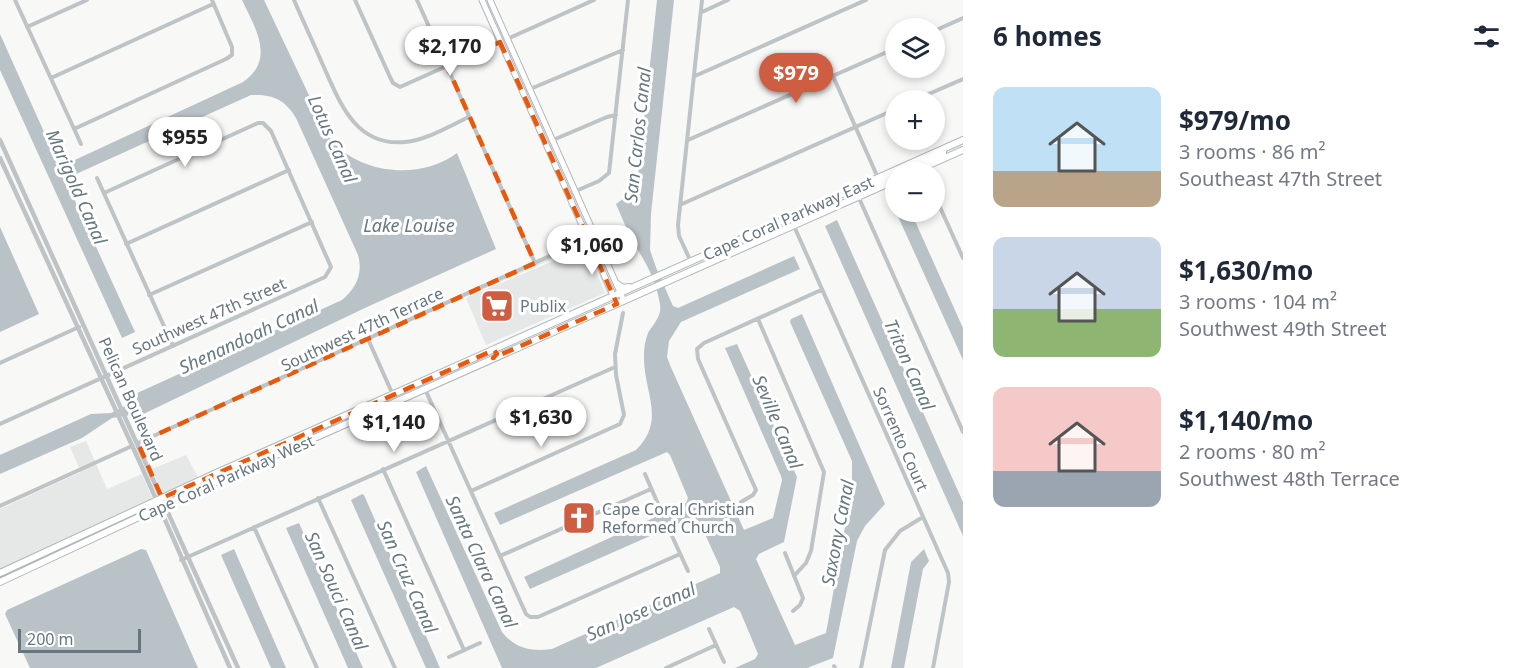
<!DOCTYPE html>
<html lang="en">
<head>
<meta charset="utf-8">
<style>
	body { margin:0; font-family:"Noto Sans",sans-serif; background:#f6f6f7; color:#1f2937; height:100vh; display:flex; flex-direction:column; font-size:22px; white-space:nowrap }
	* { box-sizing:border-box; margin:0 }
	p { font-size:20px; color:#747a83 }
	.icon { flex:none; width:33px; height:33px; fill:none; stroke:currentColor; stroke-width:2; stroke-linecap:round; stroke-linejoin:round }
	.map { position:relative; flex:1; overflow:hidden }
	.sheet { display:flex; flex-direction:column; background:#fff; width:570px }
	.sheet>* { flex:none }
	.controls { position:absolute; left:885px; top:18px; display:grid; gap:12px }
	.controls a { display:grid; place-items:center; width:60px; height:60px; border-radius:50%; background:#fff; box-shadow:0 3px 9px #0003; font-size:30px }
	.scale { position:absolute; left:18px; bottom:15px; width:123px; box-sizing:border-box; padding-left:6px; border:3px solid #66757e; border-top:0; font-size:16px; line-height:21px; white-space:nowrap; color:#66757e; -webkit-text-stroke:4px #fff; paint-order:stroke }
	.price { position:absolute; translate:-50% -51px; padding:0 14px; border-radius:21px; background:#fff; color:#222; font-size:20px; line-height:39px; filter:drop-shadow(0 2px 3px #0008) }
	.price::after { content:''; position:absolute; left:50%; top:36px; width:18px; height:14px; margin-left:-9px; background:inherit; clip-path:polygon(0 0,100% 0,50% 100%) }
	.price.current { background:#ce5d41; color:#fff }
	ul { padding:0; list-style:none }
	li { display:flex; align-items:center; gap:18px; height:150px; padding:0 30px }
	li span { display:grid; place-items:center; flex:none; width:168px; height:120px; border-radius:12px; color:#555 }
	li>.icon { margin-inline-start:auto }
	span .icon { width:72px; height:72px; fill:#fffc; stroke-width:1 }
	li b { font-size:26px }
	h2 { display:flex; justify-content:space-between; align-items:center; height:72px; padding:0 30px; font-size:26px }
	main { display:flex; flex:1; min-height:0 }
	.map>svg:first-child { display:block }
</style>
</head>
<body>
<main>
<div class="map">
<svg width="963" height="668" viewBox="0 0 963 668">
	<rect width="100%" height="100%" fill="#f8f8f7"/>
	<path fill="#e6e7e7" d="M586 239 611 295 495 347 494 344 607 294 587 246 585 245 470 295 469 293Z
		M586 247 605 293 486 345 466 298Z
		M86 441 107 489 142 474 153 500 0 570V509L81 472 70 447Z
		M186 455 199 479 163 495 152 469Z"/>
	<path fill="#b9c3c7" d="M242 0H264L325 129C328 134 331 141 336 145 366 175 423 179 457 153L496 249 367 307 135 418 131 415 112 418 82 438 0 474V455L91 414 111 413 127 405 124 399 342 300C357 287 363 273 358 255L296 118C285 99 272 94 251 95L65 179 135 332 122 338 0 70V34L58 163 64 165 243 82C276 59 255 28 242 0Z
		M657 0H674L651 214 650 250 657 270 673 306 678 308 794 256 800 269 681 322 669 341 667 357 670 365 744 530 773 518 782 480 781 476 725 348 737 344 797 477 784 542 759 554 756 559 795 645 826 633 852 488V461L790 322 791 319 802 314 885 504 865 526 857 541 833 658 807 668H735L755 659 758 654 740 611 734 607 596 668H502L416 472 426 466 502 632C515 649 532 652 552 649L720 573V567L699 521 693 517 530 589 524 577 686 503 688 498 670 455 667 452 500 525 494 513 636 450C667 419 643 393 644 355 644 347 645 341 648 333 653 324 662 316 660 305 656 277 644 261 631 238 626 227 621 216 616 204L631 193 638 175Z
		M896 212H911L963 328V360Z
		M837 220 963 502V536L825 226Z
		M0 227 39 314 0 332Z
		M362 494 364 495 440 668H426L351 500Z
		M299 523 363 668H348L286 528Z
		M141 549 146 550 198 668H30L5 614 7 610Z
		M234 549 286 668H271L221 555Z
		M924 549 929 561 923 569 904 668H891L911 562Z"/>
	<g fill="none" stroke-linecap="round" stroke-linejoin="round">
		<g stroke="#b1b7bb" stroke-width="7">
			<path id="secondary" d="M482 0 617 304
				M490 0 624 301"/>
		</g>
		<g stroke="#b2b7ba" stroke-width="8">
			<path id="primary" d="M906 172 940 155 943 154V149
				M913 172 963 150
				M859 197 861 191 896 173
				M617 284 623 288 629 287
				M0 573 214 474 963 140
				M0 582 186 495 896 180"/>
		</g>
		<path stroke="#bec3c6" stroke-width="4" d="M15 0 81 144
			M294 0C303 21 313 42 322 63 339 100 354 147 405 142 427 140 449 126 469 117
			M355 0 390 77 393 83 400 87 594 0
			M417 0 535 263
			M702 12 728 0
			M27 27 87 0
			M934 31 963 18
			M695 76 866 0
			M833 76 878 178
			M51 78 213 4
			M523 92 623 50
			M915 100 963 79
			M74 129 226 59 232 55V47L212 0
			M688 140 896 48
			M546 143 607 117 616 115
			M97 178 173 346
			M569 194 599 181 609 173 628 0
			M934 194 963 258
			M859 198 963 432
			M682 204 896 109
			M794 226 948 573 949 582 933 668
			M126 244 289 170
			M691 262 679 236 678 225 702 0
			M149 295 312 222
			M758 319 824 472 811 551 806 563 794 576
			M368 339 393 395
			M0 363 79 327
			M425 389 526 614 530 617H538L680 554
			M0 424 325 277 331 267 271 131 263 123H258L104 193
			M138 443 596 235
			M383 469 464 650
			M645 474 658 504
			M471 491 620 424 624 415 616 375 615 354 623 313
			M318 498 395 668
			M741 502 753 495 756 490 698 359 697 349 704 343 821 290
			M0 506 132 446
			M254 527 317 668
			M672 536 688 571
			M785 553 803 598 800 605 793 611
			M500 556 651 489
			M181 560 615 367
			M709 629 724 662
			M449 657 480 643
			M834 666 835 668
			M666 668 716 645
			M861 668 885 550 900 531 923 517"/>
		<path stroke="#bec3c6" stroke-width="4.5" d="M0 140 238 668
			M0 158 141 465 230 668"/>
		<use href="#secondary" stroke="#fff" stroke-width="5"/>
		<use href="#primary" stroke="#fff" stroke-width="6"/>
	</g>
	<path fill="none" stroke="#e8590c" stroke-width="4.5" stroke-dasharray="12 8" stroke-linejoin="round" d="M500 42 617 304 493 358 497 354 494 350 162 498 138 443 535 263 447 66Z"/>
	<defs>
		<g id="supermarket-square" transform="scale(1.725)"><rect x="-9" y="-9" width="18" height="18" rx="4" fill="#ce5d41" stroke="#fff"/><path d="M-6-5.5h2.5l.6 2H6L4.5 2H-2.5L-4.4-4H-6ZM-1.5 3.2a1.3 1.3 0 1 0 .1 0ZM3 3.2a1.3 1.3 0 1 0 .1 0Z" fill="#fff"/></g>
		<g id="church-square" transform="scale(1.725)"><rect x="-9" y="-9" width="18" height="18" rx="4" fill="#ce5d41" stroke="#fff"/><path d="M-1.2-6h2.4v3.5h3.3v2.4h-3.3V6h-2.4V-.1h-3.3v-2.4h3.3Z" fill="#fff"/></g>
	</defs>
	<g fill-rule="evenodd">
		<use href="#supermarket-square" x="497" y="306"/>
		<use href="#church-square" x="579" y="518"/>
	</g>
	<g text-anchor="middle" stroke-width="6" stroke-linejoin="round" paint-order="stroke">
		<g font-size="16" fill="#66757e" stroke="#fff">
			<text transform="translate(788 218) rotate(-24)" y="6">Cape Coral Parkway East</text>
			<text transform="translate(209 316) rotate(-24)" y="6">Southwest 47th Street</text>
			<text transform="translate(362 329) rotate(-25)" y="6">Southwest 47th Terrace</text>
			<text transform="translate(131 399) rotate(66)" y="6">Pelican Boulevard</text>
			<text transform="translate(901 439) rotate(66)" y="6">Sorrento Court</text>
			<text transform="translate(226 478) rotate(-24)" y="6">Cape Coral Parkway West</text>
		</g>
		<g font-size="16" fill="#66757e" stroke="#fff" text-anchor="start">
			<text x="520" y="312">Publix</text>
			<text x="602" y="515">Cape Coral Christian<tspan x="602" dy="18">Reformed Church</tspan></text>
		</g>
		<g font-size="18" font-style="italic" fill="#67797f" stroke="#fff">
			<text transform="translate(638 135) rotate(-84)" y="6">San Carlos Canal</text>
			<text transform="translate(332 139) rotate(66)" y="6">Lotus Canal</text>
			<text transform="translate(76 187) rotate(66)" y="6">Marigold Canal</text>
			<text x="409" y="232">Lake Louise</text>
			<text transform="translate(249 337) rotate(-25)" y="6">Shenandoah Canal</text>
			<text transform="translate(909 365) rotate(66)" y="6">Triton Canal</text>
			<text transform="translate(777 422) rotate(67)" y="6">Seville Canal</text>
			<text transform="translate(838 533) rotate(-79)" y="6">Saxony Canal</text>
			<text transform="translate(481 562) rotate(65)" y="6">Santa Clara Canal</text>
			<text transform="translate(407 577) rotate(66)" y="6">San Cruz Canal</text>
			<text transform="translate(336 591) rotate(66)" y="6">San Souci Canal</text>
			<text transform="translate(641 612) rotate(-24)" y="6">San Jose Canal</text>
		</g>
	</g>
</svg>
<div class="controls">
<a><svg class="icon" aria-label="layers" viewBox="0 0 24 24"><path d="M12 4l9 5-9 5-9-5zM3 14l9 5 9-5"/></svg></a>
<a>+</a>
<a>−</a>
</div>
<div class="scale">200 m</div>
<b class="price" style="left:450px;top:77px">$2,170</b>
<b class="price current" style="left:796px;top:104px">$979</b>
<b class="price" style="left:185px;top:168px">$955</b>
<b class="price" style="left:592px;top:276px">$1,060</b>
<b class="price" style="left:541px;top:448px">$1,630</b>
<b class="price" style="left:394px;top:453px">$1,140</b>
</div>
<section class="sheet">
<h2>6 homes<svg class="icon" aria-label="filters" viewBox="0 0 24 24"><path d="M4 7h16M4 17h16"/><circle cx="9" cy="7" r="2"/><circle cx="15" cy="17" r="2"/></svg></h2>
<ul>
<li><span style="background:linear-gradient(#bfe0f5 70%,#b9a48a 0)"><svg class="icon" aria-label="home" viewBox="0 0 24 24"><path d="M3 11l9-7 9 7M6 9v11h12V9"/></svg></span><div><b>$979/mo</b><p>3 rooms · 86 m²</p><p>Southeast 47th Street</p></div></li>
<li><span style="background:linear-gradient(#c9d6e8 60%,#8fb573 0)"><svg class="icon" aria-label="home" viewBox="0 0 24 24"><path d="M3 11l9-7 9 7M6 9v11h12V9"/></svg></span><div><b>$1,630/mo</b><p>3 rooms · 104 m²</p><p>Southwest 49th Street</p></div></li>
<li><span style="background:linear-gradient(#f6c9c9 70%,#9aa5b1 0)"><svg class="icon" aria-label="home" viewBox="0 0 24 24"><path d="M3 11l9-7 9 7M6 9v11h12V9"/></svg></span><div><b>$1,140/mo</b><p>2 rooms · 80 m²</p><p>Southwest 48th Terrace</p></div></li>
</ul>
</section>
</main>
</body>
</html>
